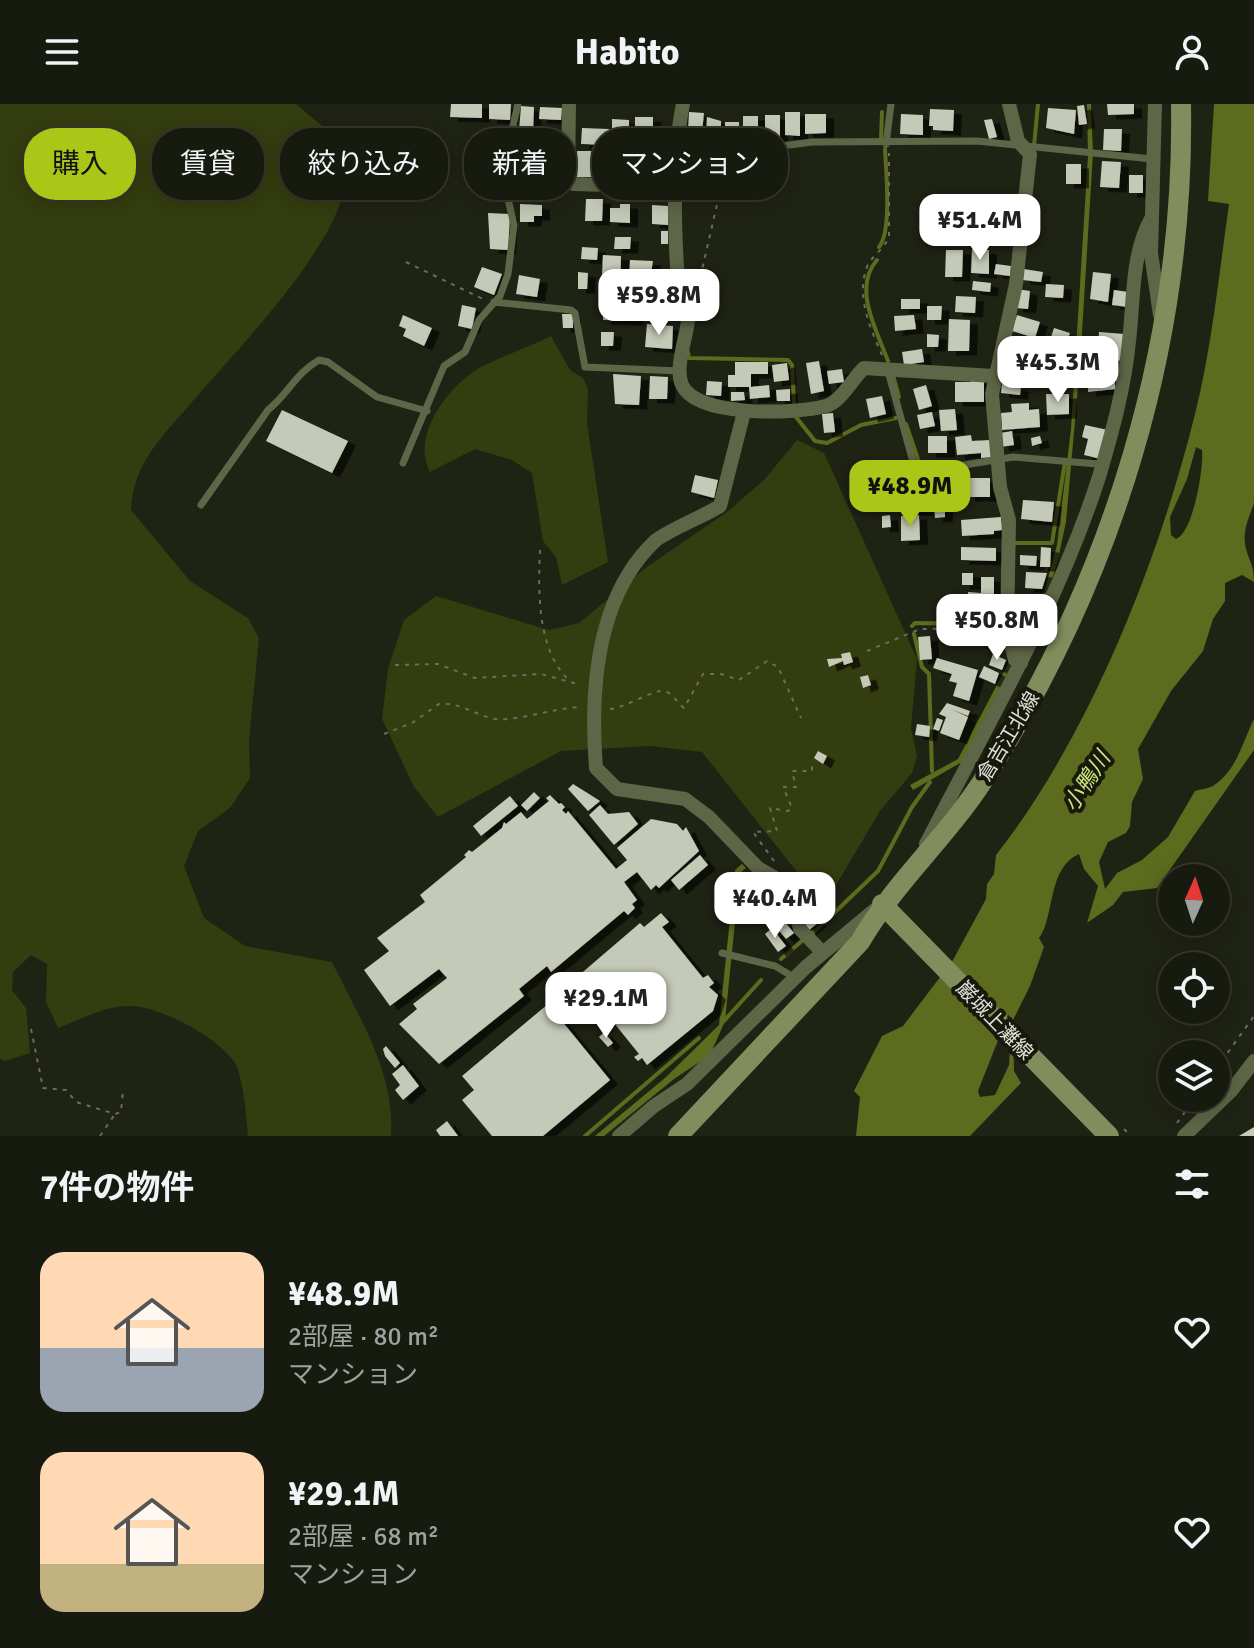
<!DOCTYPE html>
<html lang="ja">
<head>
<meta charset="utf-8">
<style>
	body { margin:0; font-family:Signika,"Noto Sans JP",sans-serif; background:#24271d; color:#f1f3f6; height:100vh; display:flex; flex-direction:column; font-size:30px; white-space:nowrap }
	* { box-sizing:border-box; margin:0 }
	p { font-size:26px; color:#9ea19e }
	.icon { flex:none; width:44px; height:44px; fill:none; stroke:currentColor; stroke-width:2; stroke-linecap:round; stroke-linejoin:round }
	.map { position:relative; height:1032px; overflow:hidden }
	.sheet { display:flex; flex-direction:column; background:#171a0f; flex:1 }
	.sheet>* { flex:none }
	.hud { position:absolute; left:24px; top:24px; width:800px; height:72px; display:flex; gap:16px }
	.needle { width:52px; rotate:3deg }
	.fabs { position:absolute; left:1158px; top:760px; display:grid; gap:16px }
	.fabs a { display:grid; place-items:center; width:72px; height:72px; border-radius:50%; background:#171a0f; box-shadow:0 4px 20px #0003,0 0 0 2px #36382f; font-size:40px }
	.price { position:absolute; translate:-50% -68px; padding:0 18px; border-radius:16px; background:#fff; color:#222; font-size:26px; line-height:52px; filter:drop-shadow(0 2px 4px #0008) }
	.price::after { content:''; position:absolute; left:50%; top:48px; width:24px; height:18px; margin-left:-12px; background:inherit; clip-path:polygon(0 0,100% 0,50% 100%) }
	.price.active { background:#aac717; color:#111 }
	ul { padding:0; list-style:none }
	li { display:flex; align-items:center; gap:24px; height:200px; padding:0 40px }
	li span { display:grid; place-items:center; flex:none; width:224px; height:160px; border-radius:24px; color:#555 }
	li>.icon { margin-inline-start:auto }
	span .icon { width:96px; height:96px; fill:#fffc; stroke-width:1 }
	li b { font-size:34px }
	h2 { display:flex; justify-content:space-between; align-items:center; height:96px; padding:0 40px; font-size:34px }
	.pill { padding:0 28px; border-radius:32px; background:#171a0f; box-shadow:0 4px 20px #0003,0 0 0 2px #36382f; font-size:28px; line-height:72px }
	.pill.active { background:#aac717; color:#111 }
	header { display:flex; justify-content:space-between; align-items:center; height:104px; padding:0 40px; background:#171a0f; font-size:36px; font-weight:800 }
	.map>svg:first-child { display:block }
</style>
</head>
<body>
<header><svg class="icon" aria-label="menu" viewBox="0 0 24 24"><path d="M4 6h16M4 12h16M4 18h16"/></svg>Habito<svg class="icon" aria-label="person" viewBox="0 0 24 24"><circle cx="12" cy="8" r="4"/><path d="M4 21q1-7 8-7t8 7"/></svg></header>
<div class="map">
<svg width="1254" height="1032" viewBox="0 0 1254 1032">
	<defs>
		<filter id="shadow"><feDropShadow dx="8" dy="4.5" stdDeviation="0" flood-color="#0009"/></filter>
	</defs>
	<rect width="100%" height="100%" fill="#1f2314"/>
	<path fill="#343d0f" d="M0 0H296L340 37C343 49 347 61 346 73 343 138 235 248 192 298 162 333 133 359 131 406L190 477 248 514 259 534 249 635 250 674 230 704 198 727 184 762 204 814 245 842 332 858C359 914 395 967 391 1032H248C247 1015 243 973 235 959 218 933 160 902 129 902 105 902 81 915 58 924L46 898 47 860 31 851 13 868 12 886 26 904 30 949 5 957 0 955Z
		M551 232 570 266 583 274 588 285 587 319 608 458 562 481 556 453 543 437 532 369 512 356 475 345 430 368C410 331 450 279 483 262 505 251 529 243 551 232Z
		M797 336 824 349 917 555 911 625 917 652 912 669 880 707 835 783 808 782 702 648 650 642 561 647 438 713 414 683 382 615 388 565 404 516 436 492 549 526 579 519 647 463 727 408 764 376Z"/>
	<path fill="#5c6b1e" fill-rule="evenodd" d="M1087 0H1091L1093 49 1080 261 1066 418 1057 460 1044 499 962 658 913 686 910 681 958 655 1043 493 1057 441 1071 325 1088 52Z
		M1214 0H1254V399C1250 411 1243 425 1245 439 1247 455 1254 458 1254 478L1242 471 1225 479V497L1213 515 1203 547 1171 587 1138 645 1143 675 1132 698 1130 722 1126 729 1108 738 1099 758 1105 785 1117 769 1142 756 1168 733 1195 687C1201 685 1207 685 1213 682 1237 666 1242 639 1254 615V646L1157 784 1123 788 1113 801 1087 819 1098 782 1084 765 1079 750C1047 764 1055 812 1039 834L1044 843 1030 882 1013 916 1014 967 1021 979 970 1032H856L860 993 854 987 882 932 903 922 953 856 986 795 987 780 994 770 996 751C1089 633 1159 456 1195 310 1212 242 1219 170 1229 100L1208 97ZM1196 343 1202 346C1204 364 1193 429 1176 435L1171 431 1170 413 1187 375ZM1008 911 1012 914 1009 961 995 991 980 993 978 987Z
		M742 760 746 764 740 769 725 917 710 951 674 975 604 1032H595L665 974 719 921 735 766Z"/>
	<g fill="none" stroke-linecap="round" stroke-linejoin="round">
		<path stroke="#5c6b1e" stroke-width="4" d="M881 35 882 8
			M1034 42 1038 0
			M879 143C892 128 886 67 885 45
			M877 156C852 184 877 227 888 257
			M688 248 689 254 788 256 792 261 794 299
			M893 271 899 293
			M796 313 815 337 827 339 861 321 896 314
			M906 320 921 364
			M1013 439H1052L1065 358
			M912 522 915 519 988 520
			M914 530 922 563 929 570 932 667
			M812 830 878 767 912 703 930 678
			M781 855 803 836
			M723 918 761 876
			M585 1032 699 934"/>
	</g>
	<path fill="#c4cab7" filter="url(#shadow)" d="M451 0H482V14L450 13Z
		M489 0H511L510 16 489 15Z
		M1107 0H1134V10L1108 11Z
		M1084 1 1087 20 1079 21 1077 2Z
		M521 2 534 3 533 28 519 27Z
		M540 3 562 4 561 16 539 15Z
		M1048 4 1076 6 1074 30 1046 24Z
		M930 5 954 6 953 27 933 26V22H929Z
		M689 8 704 9 702 28 688 27Z
		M785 8H800V32L785 31Z
		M805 10H826V29L805 30Z
		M901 10 923 11V31L900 30Z
		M765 11H780V33H765Z
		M743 12H758V37L743 38Z
		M635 13H653V33L635 34Z
		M707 13 721 17V39H706Z
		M612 15 629 16V37H612Z
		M992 15 997 33 989 35 984 16Z
		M725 18H739V40H725Z
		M582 24 609 25 608 41 581 40Z
		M1104 25H1122L1121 47 1103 46Z
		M492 32 505 35 501 53 488 50Z
		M638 43H655L654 69H638Z
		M598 45 635 46V61L598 60Z
		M523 47 548 48V62L522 60Z
		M577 47H594L593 73H576Z
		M707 48H725L724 78 693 76 694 55H707Z
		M1102 57 1121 58 1119 84 1100 83Z
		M1066 60H1081V80H1066Z
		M522 64H534V79L521 78Z
		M1129 71H1143V89H1129Z
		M586 95H603L602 117H585Z
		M520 100 542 101V112H534V118H520Z
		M620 100H630V119L610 118V104H620Z
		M652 101 668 102V121L652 120Z
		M488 109 510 110 508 146 490 145Z
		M661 127H668V140H661Z
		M615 133H631L630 145H614Z
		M582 143 598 144 597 156 581 155Z
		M972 145 989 146V170L971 169Z
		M946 146H963L962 173H945Z
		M603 151 621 152 620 192 601 191Z
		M630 156 653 157 648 188 623 187V172H629Z
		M996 160 1011 162 1010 172 994 170Z
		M482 163 502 170 494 191 474 183Z
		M1024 165 1043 168 1041 178 1022 176Z
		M578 168 588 169 587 185H578Z
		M1093 168 1111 170 1108 198 1090 195Z
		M519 171 540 175 537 193 516 190Z
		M973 177 991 179 990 188 972 186Z
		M1046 180 1064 181 1063 194 1045 193Z
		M1017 185 1030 187 1028 205 1015 204Z
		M1114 186 1129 188 1128 203 1112 201Z
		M956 192 976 193 975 209 955 208Z
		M901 195H920V205H901Z
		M659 198 680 199V212H658Z
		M462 201 476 204 472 225 458 222Z
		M604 201H636V217L603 216Z
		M927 202H942L941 216H927Z
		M562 210H573V224H563Z
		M403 211 432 224 424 242 403 232 406 225 399 222Z
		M914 211 916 225 895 227 894 212Z
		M1017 211 1040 218 1035 234 1012 227Z
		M949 215 970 216 969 247H948Z
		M647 220 673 222 672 245 645 243Z
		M1054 224 1070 229 1066 240 1050 236Z
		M601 228H614L613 242H601Z
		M1099 228 1124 230 1122 257 1113 256V242L1098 241Z
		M927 230 939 231 938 243H927Z
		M1009 241 1040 250 1036 267 1004 259Z
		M1091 243H1105V261H1091Z
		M922 245 924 258 904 261 902 248Z
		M819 257 824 287 811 290 806 259Z
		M735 258H768V270H751V283L769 281 770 293 750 295 749 283H728V271H735Z
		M787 259 789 276 774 278 772 261Z
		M842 265 844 278 829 280 827 267Z
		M1089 267 1120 268V277H1115V285L1088 288Z
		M613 270 641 272 639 301 615 300Z
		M650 272 668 273 667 295H649Z
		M970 275H984V298H955V278H971Z
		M707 277 722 278 721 292 706 291Z
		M1002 280 1021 283 1020 291 1001 289Z
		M926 281 932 302 919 306 913 285Z
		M790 285V297H777L776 286Z
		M731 288H744L745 296 731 297Z
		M1046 290H1069V310L1047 311Z
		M882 292 886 310 870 314 866 295Z
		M1029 299V306L1039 305 1040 323 1002 326 1001 309 1012 308 1011 300Z
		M955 305 957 326 941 327 939 306Z
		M282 306 348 337 332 369 266 337Z
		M932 308 935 322 920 325 917 311Z
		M833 309 835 328 824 329 822 310Z
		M1085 321 1108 326 1101 355 1084 351 1088 335 1082 333Z
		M1012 327 1014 341 1001 343 1000 329Z
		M971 331 972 337 990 336 992 353 981 354V349L957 351 955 333Z
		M928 332H947V349H928Z
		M1040 332 1042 339 1032 342 1031 334Z
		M890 360 901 397 882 402 871 365Z
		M861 368 867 385 856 389 850 372Z
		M695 371 718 376 714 394 691 388Z
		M951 374H990V393H967V384H951Z
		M918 377 920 387 908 389 906 380Z
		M934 395H945V413L935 414Z
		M1023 396 1054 398 1052 418 1021 415Z
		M910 399 928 400V407H910Z
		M890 411 891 423 882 424V412Z
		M919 411 920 436 901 437V412Z
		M1001 413 1002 426 994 427V430L962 432 961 416Z
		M961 443 996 444V457L961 456Z
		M1041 443 1051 444 1050 463H1040Z
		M1020 451 1037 452 1036 462 1020 461Z
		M1026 468 1047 469 1042 485 1025 484Z
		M962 469H973V481H962Z
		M981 473H994V504H968V488L981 489Z
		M1017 495H1037L1032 509 1016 508Z
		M930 532 932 555 920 556 918 533Z
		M850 548 853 558 844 561 843 557 829 563 827 555 842 554 841 550Z
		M993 550 1006 556 1002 566 989 561Z
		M937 554 978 566 969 597 953 592 957 579 949 577 952 570 933 564Z
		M984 562 999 569 995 580 979 573Z
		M868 571 871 581 863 584 860 573Z
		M947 599 970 607 968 612 951 605 968 613 959 636 940 629 946 613 939 610Z
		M937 614 943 616 939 627 933 625Z
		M917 620 930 622 929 633 915 631Z
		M818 647 827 652 823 660 814 654Z
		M573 680 600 697 588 707 568 685Z
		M534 688 540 694 527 707 521 701Z
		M550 691 559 700 561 699 565 703 562 706 566 710 568 707 616 765 627 756 617 744 651 715 677 720 683 727 686 723 699 747 659 784 656 781 651 786 637 768 624 778 637 796 632 800 635 804 628 811 624 807 551 868 547 862 519 885 524 892 439 960 399 920 417 905 413 900 447 874 439 865 390 902 364 866 389 847 377 834 425 798 420 791 466 753 464 751 469 746 472 748 502 724 504 718 506 720 521 708 527 715 549 697 546 694Z
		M510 692 518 702 481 732 473 722Z
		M600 701 608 710 629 708 638 720 614 741 589 711Z
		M700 751 708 761 679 786 671 776Z
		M752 778 771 779 770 785 751 784Z
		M805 805 819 818 808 827 799 810Z
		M661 809 669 818 662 823 703 874 708 871 714 879 709 883 718 891 713 907 647 961 642 954 638 957 634 953 639 950 589 888 582 893 573 882 580 876 577 873 640 819 644 823Z
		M784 817 794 829 786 835 776 823Z
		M772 824 786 842 778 848 765 830Z
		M548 900 610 976 543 1032H492L462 996 474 986 462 972Z
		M604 928 613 939 608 943 599 933Z
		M386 942 400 959 395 964 385 952 383 945Z
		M403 961 419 982 403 996 395 986 400 981 392 970Z
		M447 1017 458 1032H440L436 1026Z
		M1254 1023V1032H1239Z"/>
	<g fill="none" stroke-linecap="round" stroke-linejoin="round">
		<path stroke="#6a6d60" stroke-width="2" stroke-dasharray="4 6" stroke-linecap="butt" d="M406 158 485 196
			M698 183 728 53
			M882 251C870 224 856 192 867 163 872 151 885 145 889 132V49
			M540 446C538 486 537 547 569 576
			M867 547 920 525 993 524
			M395 561 438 560 475 574 541 570 581 581
			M610 605C625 604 656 584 665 587 673 590 678 600 684 604L703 570H721L739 576 767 557 778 563 801 614
			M384 630 412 619 439 600C460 598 475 611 495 615 511 618 557 604 579 603
			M774 757 753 728 777 727 770 704 788 707 792 704 783 683H796L792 667H812V660
			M31 925 43 984 66 986 76 998 115 1010 121 1008 123 986
			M1216 965 1254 912
			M1177 1019 1195 994
			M1124 1025 1131 1032
			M100 1032 115 1010"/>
		<path stroke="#5e6648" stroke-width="7" d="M677 37 766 44 812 38 977 37 1152 55
			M886 40 891 0
			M494 198 571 206 575 209 585 263 680 267
			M888 267 916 369
			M996 273 1013 278 1064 279
			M403 359 444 262 465 248 479 216 500 192 508 170 514 121 502 69 518 0
			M898 372 1013 353 1098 360
			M201 401 268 306C288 290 296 269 319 256L328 258 377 293 427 307
			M722 849 775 862 795 874"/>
		<path stroke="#5e6648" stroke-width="14" d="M569 0 568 75 574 80 678 83
			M683 0C673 48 674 113 677 163 678 180 690 192 689 209 688 230 674 263 682 281 697 314 796 310 826 302 842 297 852 275 864 264L993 272
			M1009 0 1018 37 1030 50 1016 180 992 290 1000 383 1009 416 1007 523 1015 556 1021 559
			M1155 0 1151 149 1160 211
			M744 308 720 402C704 412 667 427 655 437 596 493 590 588 596 664L617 685 685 695 709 713 758 764 779 776 791 790 800 825 823 849
			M927 744 926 740C988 619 1057 503 1099 373 1112 329 1125 282 1129 237 1134 196 1131 149 1152 113
			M619 1032 654 1002 687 980 806 863 876 805
			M1184 1032 1231 987 1254 957"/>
		<path stroke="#818d5d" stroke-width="20" d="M882 800 1109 1032
			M678 1032 860 838C894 779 947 733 984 675 1113 474 1185 239 1181 0"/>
	</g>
	<g text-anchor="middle" stroke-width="8" stroke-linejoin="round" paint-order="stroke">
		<g font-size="20" fill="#dfe1d8" stroke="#16190b">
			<text transform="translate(1008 632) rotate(-59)" y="7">倉吉江北線</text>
			<text transform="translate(995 916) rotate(46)" y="7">巌城上灘線</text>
		</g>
		<g font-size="22" font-style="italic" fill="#cce47c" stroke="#16190b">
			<text transform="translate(1086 677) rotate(-57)" y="8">小鴨川</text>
		</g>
	</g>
</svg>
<div class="fabs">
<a><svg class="needle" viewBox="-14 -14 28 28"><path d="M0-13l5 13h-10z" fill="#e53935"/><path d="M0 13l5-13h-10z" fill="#9ea19e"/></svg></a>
<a><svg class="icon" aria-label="locate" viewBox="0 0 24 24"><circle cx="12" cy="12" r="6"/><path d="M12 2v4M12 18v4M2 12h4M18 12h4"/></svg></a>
<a><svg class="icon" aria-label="layers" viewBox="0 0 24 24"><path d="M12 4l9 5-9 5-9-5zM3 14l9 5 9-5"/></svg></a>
</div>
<b class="price" style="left:980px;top:158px">¥51.4M</b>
<b class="price" style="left:659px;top:233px">¥59.8M</b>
<b class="price" style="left:1058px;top:300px">¥45.3M</b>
<b class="price active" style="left:910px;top:424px">¥48.9M</b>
<b class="price" style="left:997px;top:558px">¥50.8M</b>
<b class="price" style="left:775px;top:836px">¥40.4M</b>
<b class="price" style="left:606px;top:936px">¥29.1M</b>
<div class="hud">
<a class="pill active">購入</a>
<a class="pill">賃貸</a>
<a class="pill">絞り込み</a>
<a class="pill">新着</a>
<a class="pill">マンション</a>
</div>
</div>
<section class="sheet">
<h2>7件の物件<svg class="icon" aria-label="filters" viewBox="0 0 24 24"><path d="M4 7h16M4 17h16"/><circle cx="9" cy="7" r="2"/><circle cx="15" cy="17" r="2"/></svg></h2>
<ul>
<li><span style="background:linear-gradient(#ffd9b3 60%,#9aa5b1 0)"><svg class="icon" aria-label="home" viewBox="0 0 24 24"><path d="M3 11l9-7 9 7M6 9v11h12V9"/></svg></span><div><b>¥48.9M</b><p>2部屋 · 80 m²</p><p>マンション</p></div><svg class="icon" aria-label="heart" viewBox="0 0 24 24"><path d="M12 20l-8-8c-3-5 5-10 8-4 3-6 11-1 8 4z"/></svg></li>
<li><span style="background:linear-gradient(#ffd9b3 70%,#c2b280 0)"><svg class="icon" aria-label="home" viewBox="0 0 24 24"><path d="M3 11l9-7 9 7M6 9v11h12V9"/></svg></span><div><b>¥29.1M</b><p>2部屋 · 68 m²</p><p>マンション</p></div><svg class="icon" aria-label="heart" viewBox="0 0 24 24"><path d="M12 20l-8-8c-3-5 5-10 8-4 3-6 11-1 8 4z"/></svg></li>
</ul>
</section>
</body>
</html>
